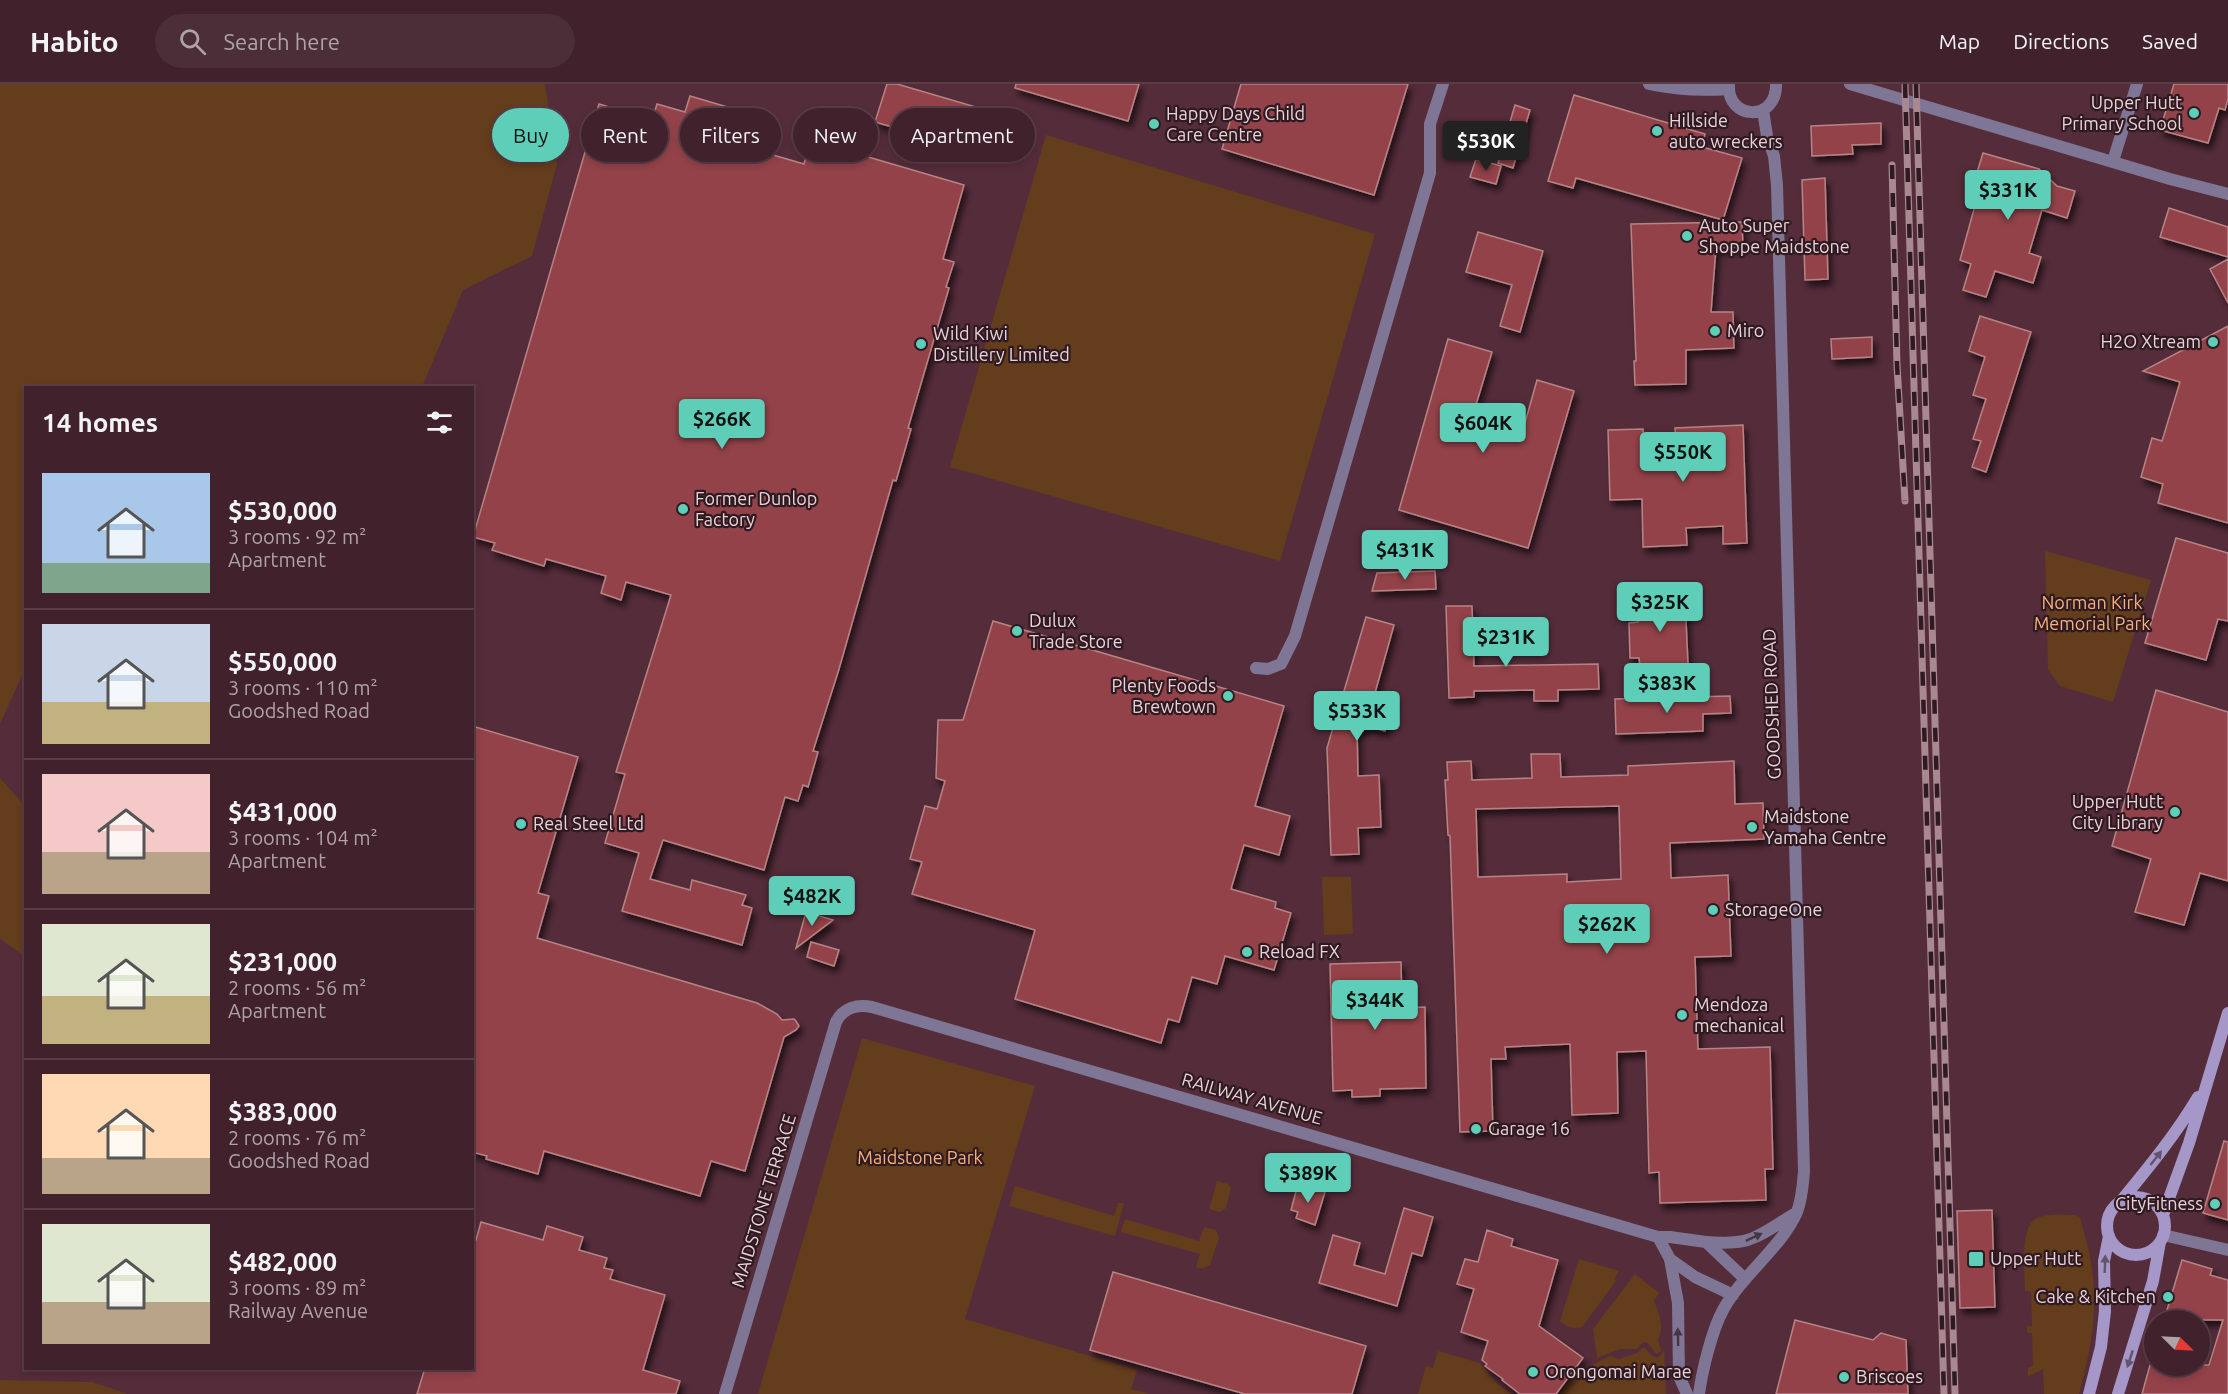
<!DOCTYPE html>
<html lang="en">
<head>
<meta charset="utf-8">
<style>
	body { margin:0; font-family:Ubuntu,sans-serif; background:#4b2e38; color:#f1f3f6; height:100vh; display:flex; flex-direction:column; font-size:22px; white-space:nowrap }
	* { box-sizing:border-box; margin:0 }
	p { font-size:20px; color:#aea3a9 }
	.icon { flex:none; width:33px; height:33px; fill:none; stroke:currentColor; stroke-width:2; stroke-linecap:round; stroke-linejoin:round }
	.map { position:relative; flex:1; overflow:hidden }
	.side { position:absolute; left:24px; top:302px; width:450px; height:984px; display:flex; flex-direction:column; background:#40212c; border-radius:0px; box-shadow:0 3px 9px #0003,0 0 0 2px #593e48 }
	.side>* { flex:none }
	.banner { position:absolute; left:492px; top:24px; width:570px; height:54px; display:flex; gap:12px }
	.needle { width:39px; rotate:114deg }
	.tools { position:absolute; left:2144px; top:1226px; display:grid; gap:12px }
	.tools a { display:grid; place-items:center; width:66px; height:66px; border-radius:50%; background:#40212c; box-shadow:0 3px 9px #0003,0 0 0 2px #593e48; font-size:30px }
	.price { position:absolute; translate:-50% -51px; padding:0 14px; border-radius:6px; background:#5eceb8; color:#111; font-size:20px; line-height:39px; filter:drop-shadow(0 2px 3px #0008) }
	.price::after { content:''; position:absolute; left:50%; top:36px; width:18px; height:14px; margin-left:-9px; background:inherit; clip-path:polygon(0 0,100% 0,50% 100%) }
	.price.active { background:#222; color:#fff }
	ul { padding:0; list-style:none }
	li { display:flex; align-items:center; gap:18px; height:150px; padding:0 18px }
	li+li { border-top:2px solid #593e48 }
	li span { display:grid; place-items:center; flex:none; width:168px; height:120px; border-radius:0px; color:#555 }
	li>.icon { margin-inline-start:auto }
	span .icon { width:72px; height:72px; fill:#fffc; stroke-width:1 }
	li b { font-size:26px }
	h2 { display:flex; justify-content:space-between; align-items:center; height:72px; padding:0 18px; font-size:26px }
	.pill { padding:0 21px; border-radius:27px; background:#40212c; box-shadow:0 3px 9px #0003,0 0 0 2px #593e48; font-size:21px; line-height:54px }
	.pill.active { background:#5eceb8; color:#111 }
	header { display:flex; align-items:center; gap:36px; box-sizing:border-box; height:84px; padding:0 30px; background:#40212c; border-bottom:2px solid #593e48 }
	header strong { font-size:28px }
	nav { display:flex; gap:33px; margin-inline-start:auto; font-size:21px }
	.search { width:420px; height:54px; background:#4b2e38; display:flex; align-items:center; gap:15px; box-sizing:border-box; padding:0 21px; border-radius:33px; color:#aea3a9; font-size:22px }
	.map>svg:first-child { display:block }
</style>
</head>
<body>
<header>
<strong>Habito</strong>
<div class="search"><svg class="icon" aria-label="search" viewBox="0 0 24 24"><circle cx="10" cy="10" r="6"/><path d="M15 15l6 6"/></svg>Search here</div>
<nav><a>Map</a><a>Directions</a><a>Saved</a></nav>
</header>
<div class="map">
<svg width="2228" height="1310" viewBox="0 0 2228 1310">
	<defs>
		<filter id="shadow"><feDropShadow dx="3.5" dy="6" stdDeviation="3" flood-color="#0009"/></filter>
	</defs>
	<rect width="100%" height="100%" fill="#552c3a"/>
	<path fill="#643d1c" d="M0 0H545L557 80 532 172 463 206 422 303H26L25 585 0 640Z
		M1046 51 1375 150 1280 477 950 383Z
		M2045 467 2151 496 2113 618 2060 602 2048 586Z
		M0 694 25 722 26 867 23 871 0 855Z
		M1322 793H1351L1353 850 1324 851Z
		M862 954 1035 1002 965 1235 1137 1286 1131 1305 1151 1310H758Z
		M1217 1097 1228 1100 1231 1104 1226 1124 1220 1128 1209 1125Z
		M1015 1102 1114 1132 1118 1119H1124L1115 1152 1009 1122Z
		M2075 1131 2080 1133C2084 1149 2089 1164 2091 1179 2099 1224 2091 1267 2079 1310H2044L2043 1285 2028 1293V1284L2033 1282 2032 1249H2027V1242H2032L2031 1208 2025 1207C2025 1190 2019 1142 2037 1134 2048 1129 2063 1131 2075 1131Z
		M1125 1135 1199 1157 1204 1143 1216 1146 1219 1154 1210 1181 1202 1185 1196 1183 1200 1170 1121 1148Z
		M1579 1175 1619 1187 1614 1195 1616 1197 1582 1243C1572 1245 1568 1244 1560 1237Z
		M1635 1190 1659 1209 1654 1217C1659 1230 1665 1243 1658 1255L1661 1267 1656 1270 1648 1259 1643 1258 1637 1265H1620L1597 1274 1593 1245Z
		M1644 1263 1651 1271 1657 1274 1663 1269 1664 1264 1666 1310H1559L1579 1283 1590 1286 1594 1280 1610 1272 1619 1275 1637 1269Z
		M1438 1267 1480 1279 1497 1299 1511 1310H1418L1426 1282 1433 1284Z
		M0 1296 92 1298 128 1310H0Z"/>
	<path fill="#934348" stroke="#b78485" stroke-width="1.5" fill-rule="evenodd" filter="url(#shadow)" d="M887 0H897L986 26 974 67 875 38Z
		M1016 0H1139L1128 37 1015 4Z
		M1241 0H1408L1374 111 1222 65Z
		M2174 0H2228V15L2225 26 2219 24 2208 59 2160 46Z
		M1574 11 1705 50 1702 63 1742 74 1723 136 1576 94 1573 104 1548 97Z
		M690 12 765 34 756 66 804 80 810 56 964 101 943 175 954 178 946 203 949 204 908 344 911 345 896 397 893 396 839 585 813 667 818 668 808 703 803 701 798 717 785 713 764 786 663 756 650 795 690 806 692 796 746 811 742 821 752 824 742 861 622 827 639 769 605 759 625 690 616 688 671 511 626 498 621 516 601 509 606 492 546 475 544 482 492 466 495 459 473 453 599 20 652 36 657 20 685 28Z
		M1515 21 1530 26 1513 84 1498 79Z
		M1881 39V60L1852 61 1853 70 1812 72 1811 42Z
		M1983 69 2039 85 2057 102 2075 107 2067 134 2042 126 2029 169 2041 173 2033 199 1995 187 1986 213 1963 206 1971 180 1960 176 1979 107 1972 105Z
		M1476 75 1501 82 1496 100 1470 93Z
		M1825 94 1828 195 1805 196 1802 96Z
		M2169 124 2228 143V173L2160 153Z
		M1742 138 1743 163 1716 164 1711 228H1733L1734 264 1686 266V300L1635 301 1634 277H1636L1631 140Z
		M1478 148 1543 167 1520 248 1500 242 1512 201 1466 188Z
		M2228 175V219L2210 185Z
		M1980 232 2031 248 1986 388 1972 383 1981 357 1973 355 1986 315 1973 311 1985 273 1969 267Z
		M2228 242V439L2158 419 2163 400 2141 393 2152 354 2162 357 2180 298 2143 287Z
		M1872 253V273L1832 275 1831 255Z
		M1448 255 1492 268 1475 324 1525 339 1537 296 1574 307 1528 464 1399 426Z
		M1743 341 1747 459 1723 460V442L1686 444 1687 461 1643 463 1642 415 1610 416 1608 346 1643 345 1644 375 1677 374 1675 344Z
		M2176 454 2228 469V537L2218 535 2206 576 2145 559Z
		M1435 487 1436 505 1372 507 1377 489Z
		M1685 515 1688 580 1640 582 1639 574H1630L1629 539 1638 538 1637 516Z
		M1446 522H1472L1474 582 1598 580 1599 605 1558 606V617H1534V606L1474 607V613L1449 614Z
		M1366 533 1394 541 1375 609 1394 614 1385 647 1365 641 1363 647 1357 645 1358 692 1379 691 1381 743 1358 744 1359 770 1331 771 1327 664Z
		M993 537 1284 622 1255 722 1290 732 1279 771 1244 761 1231 805 1276 818 1275 824 1291 829 1274 886 1225 872 1217 900 1192 893 1179 938 1168 935 1161 959 1015 915 1035 846 912 810 922 778 910 775 925 722 937 725 945 697 936 694 938 636H963Z
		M2156 606 2228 628V797L2200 789 2184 841 2135 828 2151 775 2112 762Z
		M1730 612 1731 629 1703 630V647L1616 650 1615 615Z
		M472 642 578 673 538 809 549 812 537 854 757 919 777 930 782 936 794 935 796 937 799 942 796 946 784 953 745 1087 711 1077 700 1112 544 1067 538 1090 486 1075 487 1072 472 1068Z
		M1531 670H1560L1561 693 1628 691V682L1734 677 1735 720 1763 719 1764 755 1670 759 1671 794 1728 791 1731 872 1695 873 1698 965 1770 963 1773 1085H1765L1766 1116 1660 1119 1659 1088 1649 1089 1646 967 1617 968 1618 1029 1572 1031 1570 960 1505 963 1506 975H1491L1493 1047 1460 1048 1450 752 1448 751 1445 696H1448L1447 678 1471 677 1472 696 1532 694ZM1619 722 1621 795 1567 798V790L1478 793 1476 725Z
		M806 828 833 836 796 864Z
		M811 858 839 866 834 882 807 873Z
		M1401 878 1402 924 1425 923 1426 1004 1380 1005V1012L1352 1013V1006L1333 1007 1330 880Z
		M2224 1057 2228 1058V1136L2203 1129Z
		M1298 1100 1325 1108 1315 1141 1296 1134 1298 1128 1291 1126Z
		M1404 1124 1433 1133 1422 1172 1412 1169 1397 1222 1319 1199 1333 1151 1360 1159 1354 1181 1385 1190Z
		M1992 1126 1995 1223 1960 1224 1957 1127Z
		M481 1138 543 1156 547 1142 583 1153 579 1166 607 1174 604 1184 613 1186 610 1195 665 1211 643 1286 680 1297 676 1310H417L425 1284H472V1155L476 1156Z
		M1487 1146 1513 1155 1511 1162 1558 1176 1539 1242 1583 1274 1556 1310H1520L1502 1296 1503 1295 1485 1282 1487 1280 1482 1276 1488 1257 1461 1248 1474 1205 1457 1200 1465 1175 1478 1178Z
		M2182 1176 2212 1185 2210 1191 2228 1196V1310H2142L2150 1281H2209L2223 1236H2164Z
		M1113 1188 1366 1262 1352 1310H1245L1090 1266Z
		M1795 1236 1873 1256 1881 1249 1906 1256 1908 1310H1776Z"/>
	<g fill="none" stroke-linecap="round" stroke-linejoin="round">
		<path stroke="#7f7696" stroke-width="12" d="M1649 0C1676 6 1701 7 1729 5
			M2113 77 2137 0
			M1256 584 1268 585 1281 580 1295 552 1430 89V40L1443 0
			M2163 1151 2228 1166
			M1658 1153 1670 1175 1695 1193 1733 1211
			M725 1310 836 938C843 924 857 920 872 923L1658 1153H1670L1706 1158 1745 1195"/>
		<path stroke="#7f7696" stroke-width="12" d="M1729 0C1726 36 1777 39 1776 0
			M1850 0 2170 95 2228 110
			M1706 1158C1751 1162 1757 1153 1794 1130
			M1670 1175 1678 1219 1679 1292 1687 1310
			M1699 1310C1702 1287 1712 1246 1723 1226 1742 1191 1781 1164 1797 1128 1802 1115 1803 1100 1804 1087L1777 101 1774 72 1767 52 1763 26"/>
		<path stroke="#a697c9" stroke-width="12" d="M2107 1142a29 29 0 1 1 58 0a29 29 0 1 1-58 0Z
			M2121 1117C2149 1083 2176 1050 2198 1013
			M2163 1131 2189 1059 2228 929
			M2089 1310 2101 1263 2105 1227 2104 1177 2109 1152
			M2118 1310 2153 1197 2160 1158"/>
		<g stroke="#a98892" stroke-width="7">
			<path id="rail" d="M1905 0 1944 1310
				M1916 0 1955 1310
				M1892 81 1897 281 1905 417"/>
		</g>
		<use href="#rail" stroke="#2e1b21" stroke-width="4.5" stroke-dasharray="14" stroke-linecap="butt"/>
	</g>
	<defs><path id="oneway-solid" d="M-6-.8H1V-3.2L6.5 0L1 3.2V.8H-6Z" transform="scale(1.5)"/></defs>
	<g fill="#64536d">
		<use href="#oneway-solid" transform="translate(2156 1074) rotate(-52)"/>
		<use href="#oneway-solid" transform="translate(2105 1180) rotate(-88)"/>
		<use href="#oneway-solid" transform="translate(2130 1275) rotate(108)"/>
	</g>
	<g fill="#463644">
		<use href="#oneway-solid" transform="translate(1754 1153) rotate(-25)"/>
		<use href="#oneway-solid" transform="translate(1678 1253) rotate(-91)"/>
	</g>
	<g fill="#5eceb8" stroke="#2e1b21" stroke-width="2">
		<circle cx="2194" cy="29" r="6"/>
		<circle cx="1154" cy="40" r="6"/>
		<circle cx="1657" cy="47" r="6"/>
		<circle cx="1687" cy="152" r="6"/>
		<circle cx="1715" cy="247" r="6"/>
		<circle cx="2213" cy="258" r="6"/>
		<circle cx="921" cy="260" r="6"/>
		<circle cx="683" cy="425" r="6"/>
		<circle cx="1017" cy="547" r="6"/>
		<circle cx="1228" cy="612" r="6"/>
		<circle cx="2175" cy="728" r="6"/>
		<circle cx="521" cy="740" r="6"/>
		<circle cx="1752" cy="743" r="6"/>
		<circle cx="1713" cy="826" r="6"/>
		<circle cx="1247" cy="868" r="6"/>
		<circle cx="1682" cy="931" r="6"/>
		<circle cx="1476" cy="1045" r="6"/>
		<circle cx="2215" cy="1120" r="6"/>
		<rect x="1968" y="1167" width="16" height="16" rx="3"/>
		<circle cx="2168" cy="1213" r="6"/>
		<circle cx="1533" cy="1288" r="6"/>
		<circle cx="1844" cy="1293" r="6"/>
	</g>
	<g text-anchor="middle" stroke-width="4.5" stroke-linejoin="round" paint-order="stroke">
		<g font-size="18" fill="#ebd0d8" stroke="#2e1b21" text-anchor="start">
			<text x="2182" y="25" text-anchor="end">Upper Hutt<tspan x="2182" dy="21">Primary School</tspan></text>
			<text x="1166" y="36">Happy Days Child<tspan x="1166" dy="21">Care Centre</tspan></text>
			<text x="1669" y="43">Hillside<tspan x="1669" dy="21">auto wreckers</tspan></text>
			<text x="1699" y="148">Auto Super<tspan x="1699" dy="21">Shoppe Maidstone</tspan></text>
			<text x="1727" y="253">Miro</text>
			<text x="933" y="256">Wild Kiwi<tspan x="933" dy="21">Distillery Limited</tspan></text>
			<text x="2201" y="264" text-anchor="end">H2O Xtream</text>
			<text x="695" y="421">Former Dunlop<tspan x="695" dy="21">Factory</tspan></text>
			<text x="1029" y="543">Dulux<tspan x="1029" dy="21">Trade Store</tspan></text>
			<text x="1216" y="608" text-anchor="end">Plenty Foods<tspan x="1216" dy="21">Brewtown</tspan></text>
			<text x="2163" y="724" text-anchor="end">Upper Hutt<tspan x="2163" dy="21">City Library</tspan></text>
			<text x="1764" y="739">Maidstone<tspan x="1764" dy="21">Yamaha Centre</tspan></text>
			<text x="533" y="746">Real Steel Ltd</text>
			<text x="1725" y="832">StorageOne</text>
			<text x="1259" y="874">Reload FX</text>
			<text x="1694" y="927">Mendoza<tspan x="1694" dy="21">mechanical</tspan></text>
			<text x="1488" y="1051">Garage 16</text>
			<text x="2203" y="1126" text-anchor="end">CityFitness</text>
			<text x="1990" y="1181">Upper Hutt</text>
			<text x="2156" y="1219" text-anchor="end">Cake &amp; Kitchen</text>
			<text x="1545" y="1294">Orongomai Marae</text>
			<text x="1856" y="1299">Briscoes</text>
		</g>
		<g font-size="18" fill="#f8b078" stroke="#2e1b21">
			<text x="2092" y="525">Norman Kirk<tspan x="2092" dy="21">Memorial Park</tspan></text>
			<text x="920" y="1080">Maidstone Park</text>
		</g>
		<g font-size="18" fill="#ebd0d8" stroke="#2e1b21">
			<text transform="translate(1772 620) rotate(-92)" y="6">GOODSHED ROAD</text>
			<text transform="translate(1252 1015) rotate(16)" y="6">RAILWAY AVENUE</text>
			<text transform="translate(764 1117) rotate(-73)" y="6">MAIDSTONE TERRACE</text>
		</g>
	</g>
</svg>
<div class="tools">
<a><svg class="needle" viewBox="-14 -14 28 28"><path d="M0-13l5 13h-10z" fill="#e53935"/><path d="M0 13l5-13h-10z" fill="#aea3a9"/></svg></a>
</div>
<b class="price active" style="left:1486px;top:88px">$530K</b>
<b class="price" style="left:2008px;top:137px">$331K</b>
<b class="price" style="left:722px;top:366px">$266K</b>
<b class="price" style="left:1483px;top:370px">$604K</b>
<b class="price" style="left:1683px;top:399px">$550K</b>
<b class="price" style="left:1405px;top:497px">$431K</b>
<b class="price" style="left:1660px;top:549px">$325K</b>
<b class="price" style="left:1506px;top:584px">$231K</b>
<b class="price" style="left:1667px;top:630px">$383K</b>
<b class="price" style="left:1357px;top:658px">$533K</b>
<b class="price" style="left:812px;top:843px">$482K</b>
<b class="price" style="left:1607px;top:871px">$262K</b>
<b class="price" style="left:1375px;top:947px">$344K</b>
<b class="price" style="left:1308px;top:1120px">$389K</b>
<div class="banner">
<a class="pill active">Buy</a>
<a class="pill">Rent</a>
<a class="pill">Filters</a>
<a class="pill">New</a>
<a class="pill">Apartment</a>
</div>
<section class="side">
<h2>14 homes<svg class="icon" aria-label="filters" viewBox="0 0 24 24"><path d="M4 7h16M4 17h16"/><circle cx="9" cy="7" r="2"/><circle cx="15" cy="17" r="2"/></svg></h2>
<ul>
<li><span style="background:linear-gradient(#a9c7e8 75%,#7fa58c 0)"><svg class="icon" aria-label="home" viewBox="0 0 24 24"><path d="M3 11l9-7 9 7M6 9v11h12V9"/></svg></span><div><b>$530,000</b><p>3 rooms · 92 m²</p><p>Apartment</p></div></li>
<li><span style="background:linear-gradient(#c9d6e8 65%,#c2b280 0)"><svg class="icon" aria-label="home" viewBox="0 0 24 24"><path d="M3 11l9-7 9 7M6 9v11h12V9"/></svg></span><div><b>$550,000</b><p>3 rooms · 110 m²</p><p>Goodshed Road</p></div></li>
<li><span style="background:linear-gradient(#f6c9c9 65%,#b9a48a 0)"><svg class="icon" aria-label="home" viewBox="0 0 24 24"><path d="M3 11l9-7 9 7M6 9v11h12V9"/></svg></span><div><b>$431,000</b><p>3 rooms · 104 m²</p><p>Apartment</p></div></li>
<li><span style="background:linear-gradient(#dfe7d0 60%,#c2b280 0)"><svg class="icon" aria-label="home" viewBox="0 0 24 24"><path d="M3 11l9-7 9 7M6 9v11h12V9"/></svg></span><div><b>$231,000</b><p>2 rooms · 56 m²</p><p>Apartment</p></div></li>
<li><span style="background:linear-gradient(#ffd9b3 70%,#b9a48a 0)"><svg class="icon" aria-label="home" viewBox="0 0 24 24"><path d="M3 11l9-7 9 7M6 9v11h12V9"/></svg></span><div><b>$383,000</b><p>2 rooms · 76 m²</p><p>Goodshed Road</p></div></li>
<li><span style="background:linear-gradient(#dfe7d0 65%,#b9a48a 0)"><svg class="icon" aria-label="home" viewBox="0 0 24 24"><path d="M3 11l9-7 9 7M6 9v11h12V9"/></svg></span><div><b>$482,000</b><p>3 rooms · 89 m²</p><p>Railway Avenue</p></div></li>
</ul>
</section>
</div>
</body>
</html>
